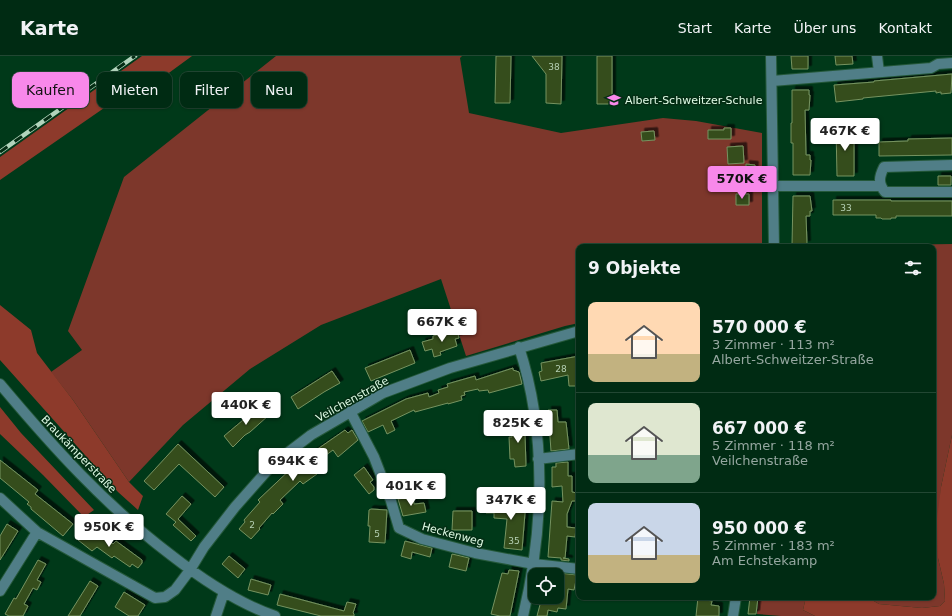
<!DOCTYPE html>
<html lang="de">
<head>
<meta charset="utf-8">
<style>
	body { margin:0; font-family:"DejaVu Sans",sans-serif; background:#0a331c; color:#f1f3f6; height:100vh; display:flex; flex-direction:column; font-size:15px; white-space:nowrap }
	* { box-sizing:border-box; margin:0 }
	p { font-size:13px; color:#95a7a0 }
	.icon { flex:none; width:22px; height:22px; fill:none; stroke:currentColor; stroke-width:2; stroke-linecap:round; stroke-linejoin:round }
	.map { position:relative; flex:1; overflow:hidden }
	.sheet { position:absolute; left:576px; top:188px; width:360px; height:356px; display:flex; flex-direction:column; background:#002b13; border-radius:8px; box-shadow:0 1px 3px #0004,0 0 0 1px #224733 }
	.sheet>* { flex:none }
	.guide { position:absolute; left:12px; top:16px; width:380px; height:36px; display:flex; gap:8px }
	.buttons { position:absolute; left:528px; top:512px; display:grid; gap:8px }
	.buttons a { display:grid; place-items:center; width:36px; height:36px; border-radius:8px; background:#002b13; box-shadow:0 1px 3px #0004,0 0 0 1px #224733; font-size:20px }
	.price { position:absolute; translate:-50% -34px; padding:0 9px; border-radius:4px; background:#fff; color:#222; font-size:13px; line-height:26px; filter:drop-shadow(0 1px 2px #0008) }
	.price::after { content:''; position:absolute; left:50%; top:24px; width:12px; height:9px; margin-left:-6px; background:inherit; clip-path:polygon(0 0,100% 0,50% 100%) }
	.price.on { background:#f888ea; color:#111 }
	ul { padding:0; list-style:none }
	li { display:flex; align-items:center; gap:12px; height:100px; padding:0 12px }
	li+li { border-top:1px solid #224733 }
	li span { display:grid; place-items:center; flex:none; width:112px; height:80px; border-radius:8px; color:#555 }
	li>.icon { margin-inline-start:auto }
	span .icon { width:48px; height:48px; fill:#fffc; stroke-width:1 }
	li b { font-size:17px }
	h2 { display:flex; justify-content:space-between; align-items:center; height:48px; padding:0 12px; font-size:17px }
	.pill { padding:0 14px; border-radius:8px; background:#002b13; box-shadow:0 1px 3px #0004,0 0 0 1px #224733; font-size:14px; line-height:36px }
	.pill.on { background:#f888ea; color:#111 }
	header { display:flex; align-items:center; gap:24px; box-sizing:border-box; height:56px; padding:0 20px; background:#002b13; border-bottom:1px solid #224733 }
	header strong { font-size:19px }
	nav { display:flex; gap:22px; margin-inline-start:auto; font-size:14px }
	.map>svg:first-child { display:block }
</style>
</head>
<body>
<header>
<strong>Karte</strong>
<nav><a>Start</a><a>Karte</a><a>Über uns</a><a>Kontakt</a></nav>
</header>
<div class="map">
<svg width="952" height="560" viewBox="0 0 952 560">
	<defs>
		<filter id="shadow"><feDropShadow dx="3.5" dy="-3.5" stdDeviation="0" flood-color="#0009"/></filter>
	</defs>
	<rect width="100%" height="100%" fill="#003919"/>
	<path fill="#7d372b" d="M276 0H462L460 2 469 57 561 77 663 62 696 65 762 77V191H579V267L565 270 466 300 441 223 321 269 250 313 183 369 129 426 73 344 51 316 82 294 68 275 124 121Z
		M952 188V379L941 431 938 502 944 528 945 545 940 550 922 552 879 548 867 541H933V191L828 190Z
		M759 541H806L803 554 815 560H781L757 558Z"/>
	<path fill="#8d3a2b" d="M142 0H192L151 30 133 32 0 124V101Z
		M0 249 31 274 37 297 73 344 129 426 143 440 138 454 118 436 0 304Z
		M0 351 21 377 94 454 84 461 43 419 0 378Z
		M952 379V560H815L803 554 806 541H867L879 548 922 552 940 550 945 545 944 528 938 502 937 463 941 431Z"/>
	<path fill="#344d1c" stroke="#769360" filter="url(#shadow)" d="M496 0H511L510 47H495Z
		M532 0H562L561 48 546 47V18Z
		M597 0H612V48H597Z
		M791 0H808V13H792Z
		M835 0H852L853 8 836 9Z
		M952 18 951 37 941 38V36L936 37V35L863 42V43L836 46 834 29 874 26V25Z
		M792 34H809V39H810L809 54H805L806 99H810V104H811L810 119H793V87H791V67H792Z
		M724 72H731V83H708V74H724Z
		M836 72H853V77H854V120H837Z
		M654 75 655 84 642 85 641 76Z
		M952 82V99L879 100V86L908 85V83Z
		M743 90 744 107 728 108 727 91Z
		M746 108 755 109 754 120 746 119Z
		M938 120H951V129H938Z
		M736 138H749V149H736Z
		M793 140H810L812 155H810V160H806L807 188 792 189Z
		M833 144H891V145H952V160H896V162H891V163H882L881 162H876V159H833Z
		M457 274 459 282 455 283 457 290 440 296 441 299 434 301 432 293 425 295 422 286 433 283V280Z
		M410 294 415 307 371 325 365 312Z
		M579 300V330H569L568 319 541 325 539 316 542 315 541 307Z
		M513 312V314L519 316 522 328 489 337 488 334 479 335 478 333 464 336 465 339 461 340 462 344 448 348V347L415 356 414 354 391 365 395 374 387 378 383 369 368 376 362 365 406 343 428 337 429 341 439 337 438 334 448 331 447 328 475 320 476 324Z
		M332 315 340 327 324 336 298 353 291 341Z
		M261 349 269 359 250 376 245 379 233 391 232 390 224 380Z
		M548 354H557L558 366H566L569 393 551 395Z
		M519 361 525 379 526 410 515 411 514 403H510L509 381H512L511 363Z
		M345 374 348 377 352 374 358 384 338 401 333 394 311 410 317 418 303 428 300 425 280 444 283 448 273 458 272 457 259 472 260 473 251 483 239 473 245 466 244 464 260 446 258 444 276 427 296 408Z
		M178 388 224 431 215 441 179 408 154 434 144 425Z
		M0 404 38 434 35 438 73 468 63 480 31 453V451L27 448 29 446 0 422Z
		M568 406V420H572V436L577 437V445H572L567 458V471L576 472 575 481 567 480 565 502H563L569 503V505L561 504V502L548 501 552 445 563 446 562 430 552 431V411H556V407Z
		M364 411 373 424 370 426 374 431V434L369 438 354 419Z
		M182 440 191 448 178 463 196 480 191 485 173 469 176 466 166 458Z
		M413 441 414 448 424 447 426 456 403 460 398 443Z
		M498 444 526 445 522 494 504 492 507 463 494 462V457H486V448H498Z
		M371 453 387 454 385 487 369 486 370 470H368L369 454Z
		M453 455H472V474H452Z
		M7 468 18 475 0 504V480Z
		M90 470 113 488 116 485 142 504V507L138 512 132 508 130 511 114 500 112 502 97 491 92 495 78 484Z
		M405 485 432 492 430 501 412 496 411 503 401 500Z
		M452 498 469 502 466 515 449 511Z
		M229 500 245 513 238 522 222 508Z
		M38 504 46 508 37 524 41 526 37 534 33 532 24 548 28 550 23 560H9L5 558 14 542 16 543Z
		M509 514 519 515 510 560H500L491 558 502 517 508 518Z
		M559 517 577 519 574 534 568 533 566 553 558 552 557 556 548 554 547 560H537L542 541H557V521H558Z
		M251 523 271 529 268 539 248 534Z
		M90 525 98 530 80 560H68Z
		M124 536 145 549 138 560H129L115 551Z
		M280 538 344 555 347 546 356 548 353 557 354 558V560H321L277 549Z
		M698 541H706V544L712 545 711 549 719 550V560H696Z
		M750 541H758L756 558H748Z"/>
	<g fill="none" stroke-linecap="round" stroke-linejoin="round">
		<g stroke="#24583a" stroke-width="12">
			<path id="minor" d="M771 0 774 191
				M877 0 879 16
				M772 25 931 12 938 8 952 7
				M952 109 884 111C879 121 878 127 885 136H952
				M773 130H880
				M519 291C547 377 544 473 523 560
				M0 328C52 390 106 450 171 499 203 524 237 547 275 560
				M350 355 374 401 391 445 399 472 422 483 475 497 534 508 579 513
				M538 403 579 398
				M0 442 37 476 155 542 165 541 175 534 190 514 204 491 235 451 273 408 311 379 383 337 450 312 579 275
				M0 535 37 476
				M216 560 224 536
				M733 560 736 541"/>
		</g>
		<use href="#minor" stroke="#507e87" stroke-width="10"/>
		<g stroke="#b2d4bc" stroke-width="4.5">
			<path id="rail" d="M0 96 135 0"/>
		</g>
		<use href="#rail" stroke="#042d14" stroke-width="3" stroke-dasharray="9" stroke-linecap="butt"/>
	</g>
	<defs>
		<g id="school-bare" transform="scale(1.08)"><path d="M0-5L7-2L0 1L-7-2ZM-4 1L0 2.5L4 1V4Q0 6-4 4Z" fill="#f888ea" stroke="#042d14" stroke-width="2.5" paint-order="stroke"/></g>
	</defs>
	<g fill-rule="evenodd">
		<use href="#school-bare" x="614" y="44"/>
	</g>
	<g text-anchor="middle" stroke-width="3" stroke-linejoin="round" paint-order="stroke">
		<g font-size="9" fill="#b5d0b4">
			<text x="554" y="14">38</text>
			<text x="846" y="155">33</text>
			<text x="561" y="316">28</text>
			<text x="252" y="472">2</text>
			<text x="377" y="481">5</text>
			<text x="514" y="488">35</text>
		</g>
		<g font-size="11" fill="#e0fce6" stroke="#042d14" text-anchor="start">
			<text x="625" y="48">Albert-Schweitzer-Schule</text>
		</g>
		<g font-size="11" fill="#e0fce6" stroke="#042d14">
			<text transform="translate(352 343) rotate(-29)" y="4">Veilchenstraße</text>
			<text transform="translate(79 398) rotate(46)" y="4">Braukämperstraße</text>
			<text transform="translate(453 478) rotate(15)" y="4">Heckenweg</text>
		</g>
	</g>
</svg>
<div class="buttons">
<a><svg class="icon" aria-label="locate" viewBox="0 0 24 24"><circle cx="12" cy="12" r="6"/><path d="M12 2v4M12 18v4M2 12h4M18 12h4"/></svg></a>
</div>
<b class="price" style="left:845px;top:96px">467K €</b>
<b class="price on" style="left:742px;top:144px">570K €</b>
<b class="price" style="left:442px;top:287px">667K €</b>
<b class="price" style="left:246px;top:370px">440K €</b>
<b class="price" style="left:518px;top:388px">825K €</b>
<b class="price" style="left:293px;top:426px">694K €</b>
<b class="price" style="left:411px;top:451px">401K €</b>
<b class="price" style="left:511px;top:465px">347K €</b>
<b class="price" style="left:109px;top:492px">950K €</b>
<div class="guide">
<a class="pill on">Kaufen</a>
<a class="pill">Mieten</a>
<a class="pill">Filter</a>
<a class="pill">Neu</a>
</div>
<section class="sheet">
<h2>9 Objekte<svg class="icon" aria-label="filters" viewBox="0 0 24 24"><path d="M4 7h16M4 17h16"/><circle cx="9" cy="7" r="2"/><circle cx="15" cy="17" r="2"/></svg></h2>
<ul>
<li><span style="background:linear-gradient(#ffd9b3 65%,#c2b280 0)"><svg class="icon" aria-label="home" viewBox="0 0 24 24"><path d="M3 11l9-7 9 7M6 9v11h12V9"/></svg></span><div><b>570 000 €</b><p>3 Zimmer · 113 m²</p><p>Albert-Schweitzer-Straße</p></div></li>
<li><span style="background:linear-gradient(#dfe7d0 65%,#7fa58c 0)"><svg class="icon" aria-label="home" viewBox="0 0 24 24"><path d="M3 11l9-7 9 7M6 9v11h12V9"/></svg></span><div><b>667 000 €</b><p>5 Zimmer · 118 m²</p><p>Veilchenstraße</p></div></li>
<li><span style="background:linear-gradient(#c9d6e8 65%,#c2b280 0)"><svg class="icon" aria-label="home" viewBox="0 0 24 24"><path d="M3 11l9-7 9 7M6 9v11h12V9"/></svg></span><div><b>950 000 €</b><p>5 Zimmer · 183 m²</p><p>Am Echstekamp</p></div></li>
</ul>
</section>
</div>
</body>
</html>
